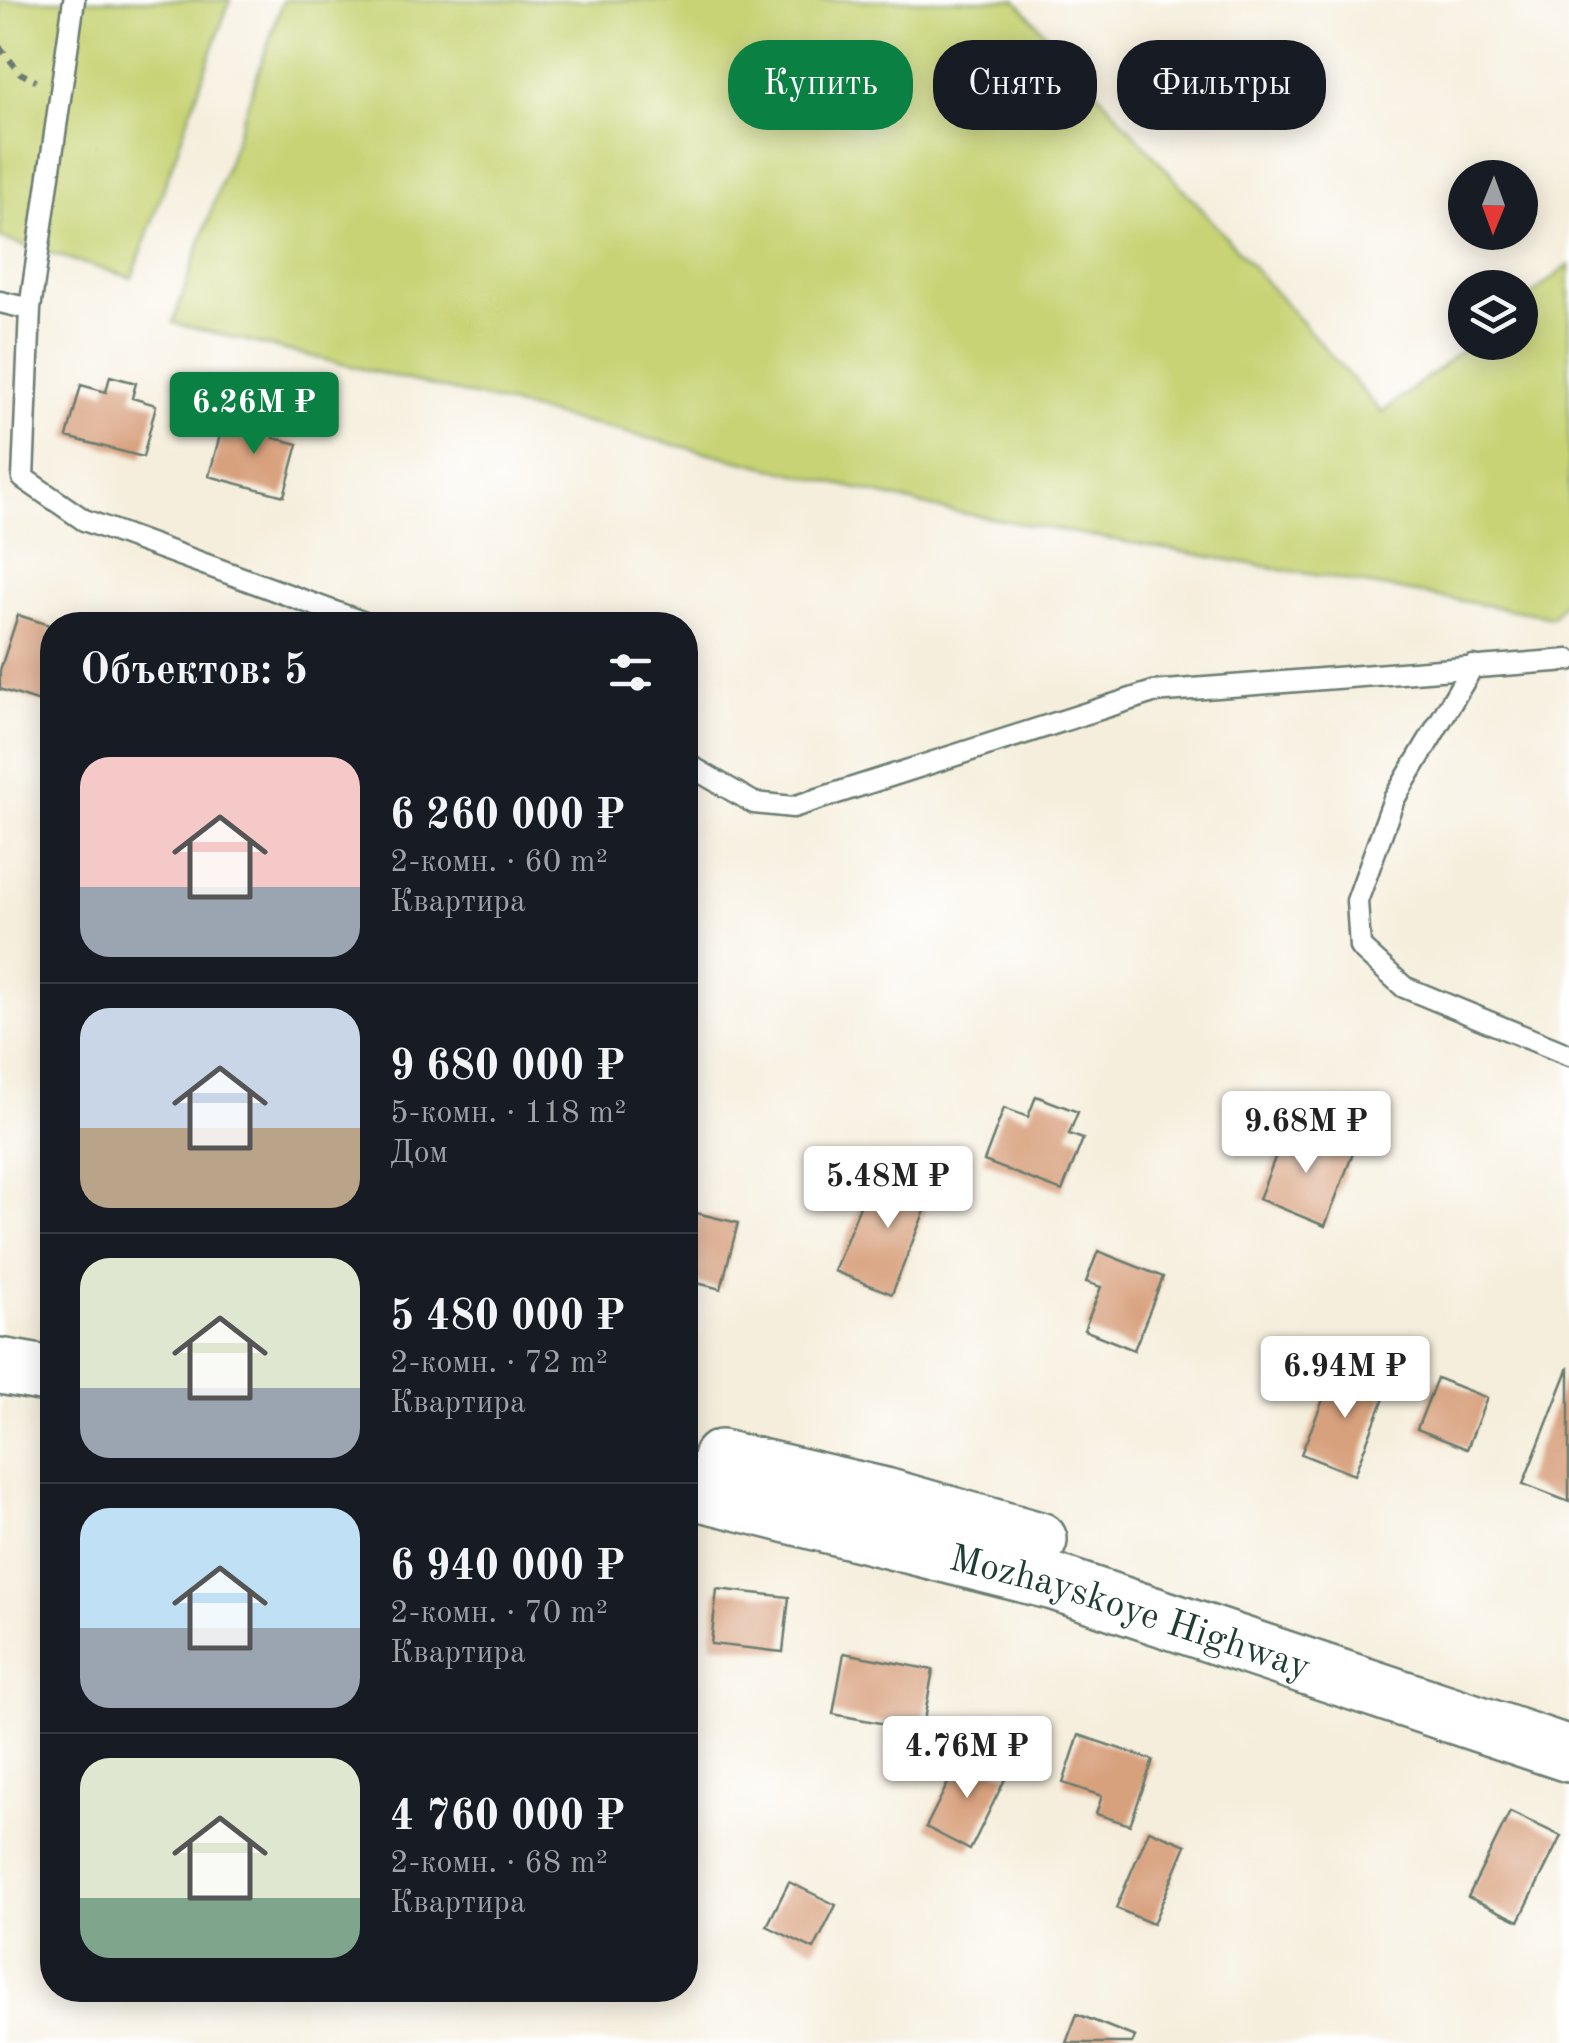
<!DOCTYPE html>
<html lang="ru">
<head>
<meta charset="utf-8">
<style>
	body { margin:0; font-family:"Old Standard TT",serif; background:#20242c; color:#f1f3f6; height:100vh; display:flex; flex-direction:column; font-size:38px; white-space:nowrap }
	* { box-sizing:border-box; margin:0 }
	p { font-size:32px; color:#9ea1a6 }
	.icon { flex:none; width:55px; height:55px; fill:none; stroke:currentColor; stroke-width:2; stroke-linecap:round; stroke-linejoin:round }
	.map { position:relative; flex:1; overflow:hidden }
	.sheet { position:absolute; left:40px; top:612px; width:658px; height:1390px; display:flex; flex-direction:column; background:#171b24; border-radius:40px; box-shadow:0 5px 25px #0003 }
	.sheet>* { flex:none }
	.top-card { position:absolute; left:728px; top:40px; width:690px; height:90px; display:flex; gap:20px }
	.needle { width:65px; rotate:181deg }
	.tools { position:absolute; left:1448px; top:160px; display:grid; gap:20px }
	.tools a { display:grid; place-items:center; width:90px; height:90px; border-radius:50%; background:#171b24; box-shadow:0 5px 25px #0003; font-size:50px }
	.price { position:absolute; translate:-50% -85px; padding:0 22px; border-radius:10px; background:#fff; color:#222; font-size:32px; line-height:65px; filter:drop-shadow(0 2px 5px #0008) }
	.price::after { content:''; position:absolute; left:50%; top:60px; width:30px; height:22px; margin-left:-15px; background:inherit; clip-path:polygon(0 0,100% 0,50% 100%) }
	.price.selected { background:#0b8043; color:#fff }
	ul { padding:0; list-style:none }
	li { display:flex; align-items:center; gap:30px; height:250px; padding:0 40px }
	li+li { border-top:2px solid #363941 }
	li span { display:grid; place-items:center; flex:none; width:280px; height:200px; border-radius:30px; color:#555 }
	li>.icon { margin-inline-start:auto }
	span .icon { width:120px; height:120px; fill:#fffc; stroke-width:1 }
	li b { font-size:42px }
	h2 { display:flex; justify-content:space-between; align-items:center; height:120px; padding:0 40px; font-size:42px }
	.pill { padding:0 35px; border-radius:40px; background:#171b24; box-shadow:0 5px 25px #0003; font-size:35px; line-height:90px }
	.pill.selected { background:#0b8043; color:#fff }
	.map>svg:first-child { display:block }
</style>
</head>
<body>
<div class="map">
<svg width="1569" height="2043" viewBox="0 0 1569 2043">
	<rect width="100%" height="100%" fill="#fff"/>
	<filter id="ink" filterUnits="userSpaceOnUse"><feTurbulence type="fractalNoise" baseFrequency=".01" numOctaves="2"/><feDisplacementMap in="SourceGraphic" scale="20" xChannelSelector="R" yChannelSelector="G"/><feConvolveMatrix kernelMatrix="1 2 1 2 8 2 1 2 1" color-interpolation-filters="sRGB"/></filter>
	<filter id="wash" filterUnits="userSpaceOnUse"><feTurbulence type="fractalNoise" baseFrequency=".0048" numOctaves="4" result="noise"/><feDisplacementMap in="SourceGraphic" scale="40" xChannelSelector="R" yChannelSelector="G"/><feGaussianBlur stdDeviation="2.25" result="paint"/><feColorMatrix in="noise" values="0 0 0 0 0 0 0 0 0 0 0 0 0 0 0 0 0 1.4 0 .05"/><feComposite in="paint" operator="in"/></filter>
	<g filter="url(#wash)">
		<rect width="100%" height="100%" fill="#f5eedc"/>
		<path fill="#c7d374" stroke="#738854" stroke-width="2.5" d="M0 0H230L132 278 0 238Z
			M283 0H1016L1382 413 1471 343 1520 342V304L1569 265V595L1553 617 944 510 173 323Z"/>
		<g id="blocks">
			<path fill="#d8a17e" d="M110 376 136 383 132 398 156 405 143 457 67 437 81 385 106 392Z
				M252 415 278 422 274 438 298 444 284 496 209 476 223 424 248 431Z
				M18 615 52 626V684L46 704 0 689V670Z
				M1036 1096 1078 1112 1069 1134 1083 1139 1062 1191 984 1161 1004 1108 1028 1117Z
				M1287 1127 1353 1153 1325 1226 1259 1199Z
				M906 1159 940 1172 892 1294 834 1271 862 1201 886 1211Z
				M688 1211 738 1223 721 1289 685 1280Z
				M1098 1251 1163 1277 1134 1350 1084 1330 1101 1287 1086 1282Z
				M1569 1367V1502L1523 1484Z
				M1336 1368 1388 1388 1354 1475 1301 1454Z
				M1437 1378 1487 1398 1467 1449 1417 1429Z
				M717 1589 789 1597 783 1652 711 1644Z
				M844 1653 933 1670 922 1731 833 1714Z
				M1079 1735 1153 1760 1130 1825 1096 1814 1102 1796 1063 1783Z
				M963 1753 1007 1775 970 1850 926 1827Z
				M1510 1812 1561 1836 1519 1921 1468 1897Z
				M1149 1830 1186 1845 1153 1924 1116 1908Z
				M789 1882 836 1905 814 1949 767 1926Z
				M1077 2014 1135 2037 1132 2043H1066Z"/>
		</g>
	</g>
	<g filter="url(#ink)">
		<use href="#blocks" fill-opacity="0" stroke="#6a7b6f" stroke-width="2.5"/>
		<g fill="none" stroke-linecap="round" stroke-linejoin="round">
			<g stroke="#6a7b6f" stroke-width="25">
				<path id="service" d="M0 302 30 309 23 478 84 520 370 625
					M30 309 74 0
					M1473 666 1394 799 1357 901 1360 947 1404 987 1569 1055
					M685 763 754 803 793 807 1153 692 1569 660"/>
			</g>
			<g stroke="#6a7b6f" stroke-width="60">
				<g id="primary">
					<path d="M0 1366 52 1375"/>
					<path d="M721 1458 885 1496 1039 1540"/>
					<path id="s1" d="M685 1489 1054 1582 1569 1754"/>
				</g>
			</g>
			<path stroke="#6a7b6f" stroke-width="6" stroke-dasharray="8 8" stroke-linecap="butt" d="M0 47 20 73 36 81"/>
			<use href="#service" stroke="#fff" stroke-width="20"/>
			<use href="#primary" stroke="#fff" stroke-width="55"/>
		</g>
	</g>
	<g text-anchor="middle" stroke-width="8" stroke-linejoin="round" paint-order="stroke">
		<g font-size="38" fill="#1f3d34" stroke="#fff">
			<text dy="13" stroke="none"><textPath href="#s1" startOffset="462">Mozhayskoye Highway</textPath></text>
		</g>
	</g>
</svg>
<div class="tools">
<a><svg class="needle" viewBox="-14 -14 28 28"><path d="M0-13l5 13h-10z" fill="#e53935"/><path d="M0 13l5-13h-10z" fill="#9ea1a6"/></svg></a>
<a><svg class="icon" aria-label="layers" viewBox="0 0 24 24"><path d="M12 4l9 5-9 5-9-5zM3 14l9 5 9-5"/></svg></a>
</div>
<b class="price selected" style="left:254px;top:457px">6.26M ₽</b>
<b class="price" style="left:1306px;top:1176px">9.68M ₽</b>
<b class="price" style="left:888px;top:1231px">5.48M ₽</b>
<b class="price" style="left:1345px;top:1421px">6.94M ₽</b>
<b class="price" style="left:967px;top:1801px">4.76M ₽</b>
<div class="top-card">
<a class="pill selected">Купить</a>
<a class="pill">Снять</a>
<a class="pill">Фильтры</a>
</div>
<section class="sheet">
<h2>Объектов: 5<svg class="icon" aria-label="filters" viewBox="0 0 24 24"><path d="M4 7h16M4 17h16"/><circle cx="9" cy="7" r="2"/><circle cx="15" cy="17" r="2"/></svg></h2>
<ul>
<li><span style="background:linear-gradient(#f6c9c9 65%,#9aa5b1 0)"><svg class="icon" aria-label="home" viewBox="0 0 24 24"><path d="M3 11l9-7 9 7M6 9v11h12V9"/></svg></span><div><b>6 260 000 ₽</b><p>2-комн. · 60 m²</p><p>Квартира</p></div></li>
<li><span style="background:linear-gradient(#c9d6e8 60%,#b9a48a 0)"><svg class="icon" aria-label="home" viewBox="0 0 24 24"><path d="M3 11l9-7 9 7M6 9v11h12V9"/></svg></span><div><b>9 680 000 ₽</b><p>5-комн. · 118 m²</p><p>Дом</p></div></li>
<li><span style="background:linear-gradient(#dfe7d0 65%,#9aa5b1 0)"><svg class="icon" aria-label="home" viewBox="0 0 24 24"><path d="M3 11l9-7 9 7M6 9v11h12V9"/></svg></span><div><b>5 480 000 ₽</b><p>2-комн. · 72 m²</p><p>Квартира</p></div></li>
<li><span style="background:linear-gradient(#bfe0f5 60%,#9aa5b1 0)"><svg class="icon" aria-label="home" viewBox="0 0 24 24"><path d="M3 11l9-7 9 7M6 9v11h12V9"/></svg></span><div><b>6 940 000 ₽</b><p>2-комн. · 70 m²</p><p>Квартира</p></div></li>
<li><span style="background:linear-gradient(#dfe7d0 70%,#7fa58c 0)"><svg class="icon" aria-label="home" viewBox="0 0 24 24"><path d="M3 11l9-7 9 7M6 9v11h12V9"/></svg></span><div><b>4 760 000 ₽</b><p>2-комн. · 68 m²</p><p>Квартира</p></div></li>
</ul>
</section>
</div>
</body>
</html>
